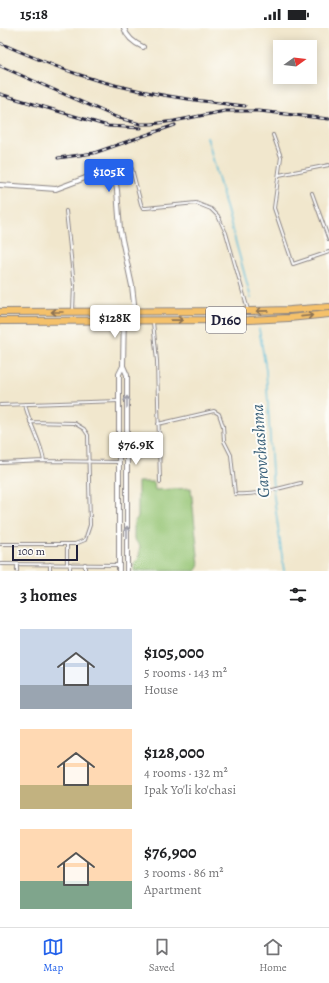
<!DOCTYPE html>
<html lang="en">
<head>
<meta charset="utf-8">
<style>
	body { margin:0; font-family:Alegreya,serif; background:#f2f2f2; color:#202124; height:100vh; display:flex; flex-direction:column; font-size:15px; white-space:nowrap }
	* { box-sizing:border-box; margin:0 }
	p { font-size:13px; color:#757577 }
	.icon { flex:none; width:22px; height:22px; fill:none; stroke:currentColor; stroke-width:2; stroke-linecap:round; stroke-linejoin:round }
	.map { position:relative; height:543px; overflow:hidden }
	.panel { display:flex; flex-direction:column; background:#fff; flex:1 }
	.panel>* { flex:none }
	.needle { width:26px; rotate:75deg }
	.tools { position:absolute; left:273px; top:12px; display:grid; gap:8px }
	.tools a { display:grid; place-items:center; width:44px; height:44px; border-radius:0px; background:#fff; box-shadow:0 2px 10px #0003; font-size:20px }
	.scale { position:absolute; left:12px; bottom:10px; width:66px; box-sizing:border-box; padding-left:4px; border:2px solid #22223b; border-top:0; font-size:11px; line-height:14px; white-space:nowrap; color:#22223b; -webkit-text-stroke:3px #fdfcf7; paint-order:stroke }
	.price { position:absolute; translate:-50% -34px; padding:0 9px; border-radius:4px; background:#fff; color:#222; font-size:13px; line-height:26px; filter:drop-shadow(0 1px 2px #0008) }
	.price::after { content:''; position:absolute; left:50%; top:24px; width:12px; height:9px; margin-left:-6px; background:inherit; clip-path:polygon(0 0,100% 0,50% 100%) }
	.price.on { background:#2563eb; color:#fff }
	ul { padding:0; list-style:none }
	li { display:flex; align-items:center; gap:12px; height:100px; padding:0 20px }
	li span { display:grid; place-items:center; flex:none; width:112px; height:80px; border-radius:0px; color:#555 }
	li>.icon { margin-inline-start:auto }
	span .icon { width:48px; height:48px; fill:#fffc; stroke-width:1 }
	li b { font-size:17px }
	h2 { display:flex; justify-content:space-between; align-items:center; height:48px; padding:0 20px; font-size:17px }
	.status { display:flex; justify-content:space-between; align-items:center; height:28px; padding:0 20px; background:#fff; direction:ltr }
	.status svg { height:11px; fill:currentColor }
	.tab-bar { display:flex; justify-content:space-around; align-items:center; height:56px; border-top:1px solid #e0e0e0; background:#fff; font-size:11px; color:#757577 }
	.tab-bar a { display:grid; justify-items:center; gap:2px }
	.tab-bar .on { color:#2563eb }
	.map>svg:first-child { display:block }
</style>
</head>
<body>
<div class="status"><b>15:18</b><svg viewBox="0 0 49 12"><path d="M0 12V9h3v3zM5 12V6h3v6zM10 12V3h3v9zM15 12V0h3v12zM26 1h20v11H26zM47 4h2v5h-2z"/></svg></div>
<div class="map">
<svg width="329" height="543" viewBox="0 0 329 543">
	<rect width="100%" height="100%" fill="#fdfcf7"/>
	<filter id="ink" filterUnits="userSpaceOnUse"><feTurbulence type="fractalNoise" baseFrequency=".025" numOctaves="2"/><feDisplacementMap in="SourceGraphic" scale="8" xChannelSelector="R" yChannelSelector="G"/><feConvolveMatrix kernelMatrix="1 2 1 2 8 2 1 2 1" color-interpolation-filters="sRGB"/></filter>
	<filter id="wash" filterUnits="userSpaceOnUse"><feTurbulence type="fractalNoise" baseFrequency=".012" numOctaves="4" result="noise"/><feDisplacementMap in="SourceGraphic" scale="16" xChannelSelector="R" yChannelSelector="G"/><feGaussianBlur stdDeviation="0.9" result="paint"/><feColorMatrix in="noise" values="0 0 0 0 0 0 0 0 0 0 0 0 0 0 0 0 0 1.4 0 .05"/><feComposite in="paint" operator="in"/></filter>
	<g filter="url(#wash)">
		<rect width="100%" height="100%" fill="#f1e7cd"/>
		<path fill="#94c473" stroke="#5b7357" d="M138 454H154L155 462 191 460 199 537 196 543H134V535L139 530 140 518 134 511V494L138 489Z"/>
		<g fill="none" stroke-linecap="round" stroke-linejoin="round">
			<path stroke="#59bbd7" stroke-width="1.5" d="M207 109 251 270
				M259 301 266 342 273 462 284 543"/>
		</g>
	</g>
	<g filter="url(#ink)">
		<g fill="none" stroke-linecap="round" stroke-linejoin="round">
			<g stroke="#8a8484" stroke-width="4">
				<path id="lane" d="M273 107 281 129 274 180 293 236 329 224
					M132 141 141 176 143 180H146L196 175 211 181 218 188 226 205 248 282
					M279 147 329 137
					M312 165 329 212
					M66 183 74 257 73 283
					M153 294 157 333 160 454
					M25 376C29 396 41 413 44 433L119 434
					M0 377 119 373
					M158 396 214 383 219 386 223 398 224 413 231 427 235 466C257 468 280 460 301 455
					M0 435 44 433
					M0 516H75L85 512 90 497 88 407 84 401 74 395 30 394
					M0 536 119 537
					M50 536V543
					M67 536V516
					M85 536V543
					M17 543V536
					M70 543V536"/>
			</g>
			<g stroke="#8a8484" stroke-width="6">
				<path id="street" d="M124 0C127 10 134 15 143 19
					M0 157 56 161 96 146 103 145 112 148 115 151 117 162 120 202 132 258 135 284
					M123 338 127 347V543
					M119 543V346L123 338 124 284"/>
			</g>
			<g stroke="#8a8484" stroke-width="8">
				<path id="primary" d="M0 284 248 283 290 282 329 279
					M0 293 249 292 289 290 329 286"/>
			</g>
			<use href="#lane" stroke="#fff" stroke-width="2"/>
			<use href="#street" stroke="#fff" stroke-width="4"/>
			<use href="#primary" stroke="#f5c16b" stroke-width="6"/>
			<g stroke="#22223b" stroke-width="3">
				<path id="rail" d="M0 15C25 26 51 37 77 46 130 64 189 72 245 78
					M0 38 116 89 140 96H152L174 93 225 83H259L329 91
					M0 66 108 98 141 100
					M58 130 94 125 175 97"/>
			</g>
			<use href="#rail" stroke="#fdfcf7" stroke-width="1.5" stroke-dasharray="4.5" stroke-linecap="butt"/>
		</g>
		<defs><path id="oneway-shaft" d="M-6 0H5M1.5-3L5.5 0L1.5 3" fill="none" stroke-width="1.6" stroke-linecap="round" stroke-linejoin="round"/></defs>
		<g stroke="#8c7253">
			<use href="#oneway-shaft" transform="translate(262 283) rotate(179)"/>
			<use href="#oneway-shaft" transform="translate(57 284) rotate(-180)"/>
			<use href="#oneway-shaft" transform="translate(307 288) rotate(-6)"/>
			<use href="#oneway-shaft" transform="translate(177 292) rotate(-1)"/>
		</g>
		<g stroke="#9c9ca7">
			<use href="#oneway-shaft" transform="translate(127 374) rotate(-90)"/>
			<use href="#oneway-shaft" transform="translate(127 504) rotate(-90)"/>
		</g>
	</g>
	<g text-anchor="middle" stroke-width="4" stroke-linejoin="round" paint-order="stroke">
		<rect fill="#fdfcf7" stroke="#646373" stroke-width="1" x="206" y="279" width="40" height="26" rx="3"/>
		<g font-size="15" font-weight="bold" fill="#22223b">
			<text x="226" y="297">D160</text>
		</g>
		<g font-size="17" font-style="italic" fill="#385f79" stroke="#fdfcf7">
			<text transform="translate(260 423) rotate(-94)" y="6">Garovchashma</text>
		</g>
	</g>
</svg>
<div class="tools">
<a><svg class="needle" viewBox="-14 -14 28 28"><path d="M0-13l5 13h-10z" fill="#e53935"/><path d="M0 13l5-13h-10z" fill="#757577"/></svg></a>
</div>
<div class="scale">100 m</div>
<b class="price on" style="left:109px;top:165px">$105K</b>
<b class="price" style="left:115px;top:311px">$128K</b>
<b class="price" style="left:136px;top:438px">$76.9K</b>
</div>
<section class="panel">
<h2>3 homes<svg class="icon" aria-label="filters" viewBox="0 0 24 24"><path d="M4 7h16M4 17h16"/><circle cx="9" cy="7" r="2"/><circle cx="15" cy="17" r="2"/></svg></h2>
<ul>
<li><span style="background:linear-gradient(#c9d6e8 70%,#9aa5b1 0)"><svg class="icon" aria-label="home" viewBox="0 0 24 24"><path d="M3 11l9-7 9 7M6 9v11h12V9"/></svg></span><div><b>$105,000</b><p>5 rooms · 143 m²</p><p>House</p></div></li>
<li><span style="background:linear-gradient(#ffd9b3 70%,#c2b280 0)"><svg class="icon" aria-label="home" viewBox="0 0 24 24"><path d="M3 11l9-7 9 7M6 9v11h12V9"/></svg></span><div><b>$128,000</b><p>4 rooms · 132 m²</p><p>Ipak Yo'li ko'chasi</p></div></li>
<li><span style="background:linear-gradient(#ffd9b3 65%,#7fa58c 0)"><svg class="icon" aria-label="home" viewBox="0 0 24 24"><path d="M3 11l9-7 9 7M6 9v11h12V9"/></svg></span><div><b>$76,900</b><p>3 rooms · 86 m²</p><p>Apartment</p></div></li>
</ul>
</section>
<nav class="tab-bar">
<a class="on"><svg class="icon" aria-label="map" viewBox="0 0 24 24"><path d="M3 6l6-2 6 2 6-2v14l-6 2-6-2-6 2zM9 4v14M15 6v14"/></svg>Map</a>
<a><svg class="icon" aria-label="saved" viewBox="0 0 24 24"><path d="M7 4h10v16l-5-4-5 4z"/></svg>Saved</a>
<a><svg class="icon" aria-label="home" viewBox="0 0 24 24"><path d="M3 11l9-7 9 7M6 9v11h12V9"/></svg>Home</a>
</nav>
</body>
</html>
